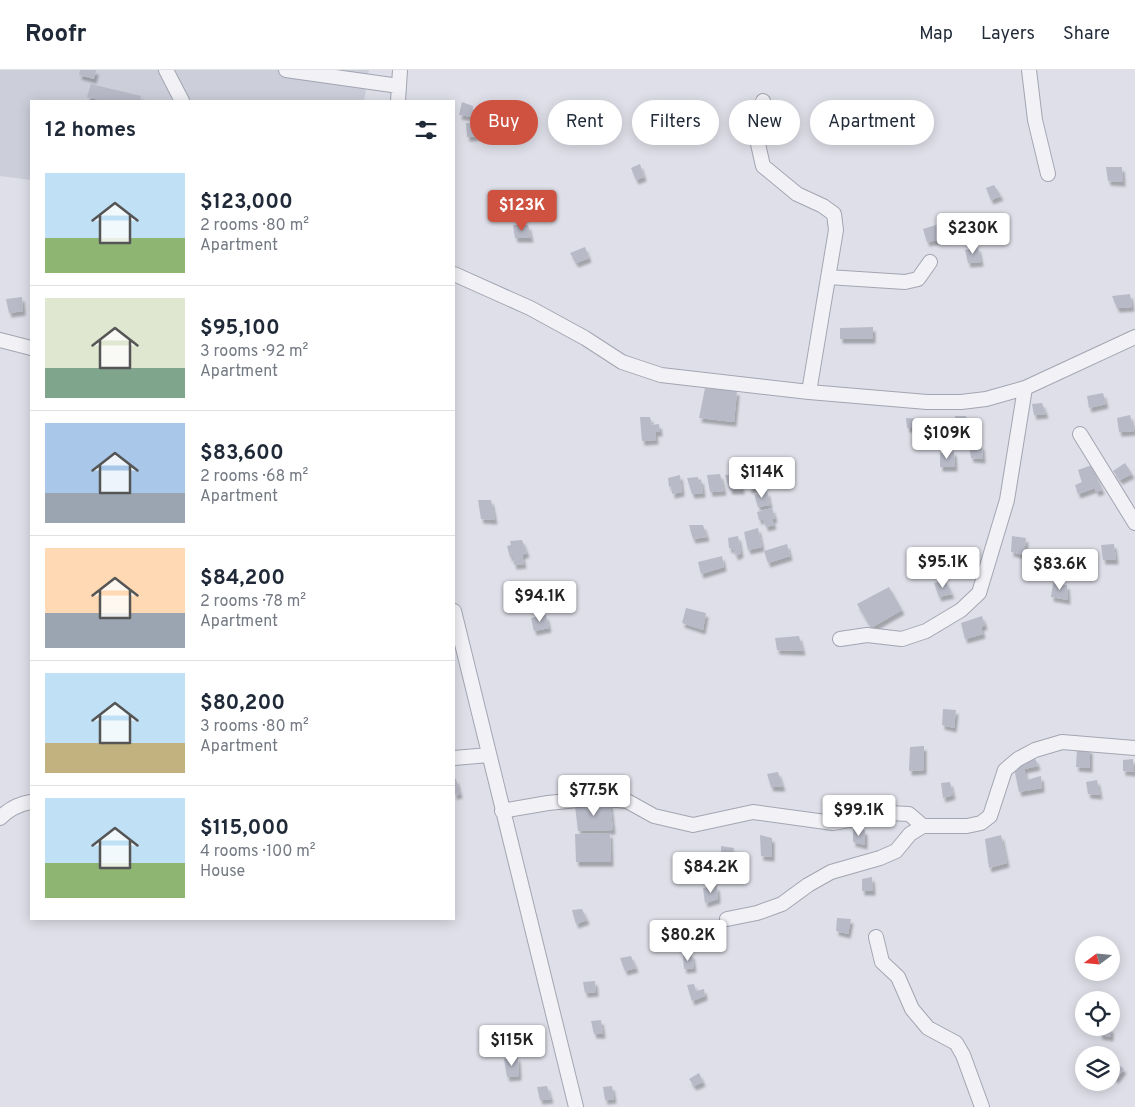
<!DOCTYPE html>
<html lang="en">
<head>
<meta charset="utf-8">
<style>
	body { margin:0; font-family:Overpass,sans-serif; background:#f2f2f3; color:#1f2937; height:100vh; display:flex; flex-direction:column; font-size:19px; white-space:nowrap }
	* { box-sizing:border-box; margin:0 }
	p { font-size:16px; color:#747a83 }
	.icon { flex:none; width:28px; height:28px; fill:none; stroke:currentColor; stroke-width:2; stroke-linecap:round; stroke-linejoin:round }
	.map { position:relative; flex:1; overflow:hidden }
	.details { position:absolute; left:30px; top:30px; width:425px; height:820px; display:flex; flex-direction:column; background:#fff; border-radius:0px; box-shadow:0 2px 12px #0003 }
	.details>* { flex:none }
	.banner { position:absolute; left:470px; top:30px; width:475px; height:45px; display:flex; gap:10px }
	.needle { width:32px; rotate:254deg }
	.fabs { position:absolute; left:1075px; top:866px; display:grid; gap:10px }
	.fabs a { display:grid; place-items:center; width:45px; height:45px; border-radius:50%; background:#fff; box-shadow:0 2px 12px #0003; font-size:25px }
	.price { position:absolute; translate:-50% -42px; padding:0 11px; border-radius:5px; background:#fff; color:#222; font-size:16px; line-height:32px; filter:drop-shadow(0 1px 2px #0008) }
	.price::after { content:''; position:absolute; left:50%; top:30px; width:15px; height:11px; margin-left:-8px; background:inherit; clip-path:polygon(0 0,100% 0,50% 100%) }
	.price.on { background:#cf5241; color:#fff }
	ul { padding:0; list-style:none }
	li { display:flex; align-items:center; gap:15px; height:125px; padding:0 15px }
	li+li { border-top:1px solid #e0e1e3 }
	li span { display:grid; place-items:center; flex:none; width:140px; height:100px; border-radius:0px; color:#555 }
	li>.icon { margin-inline-start:auto }
	span .icon { width:60px; height:60px; fill:#fffc; stroke-width:1 }
	li b { font-size:21px }
	h2 { display:flex; justify-content:space-between; align-items:center; height:60px; padding:0 15px; font-size:21px }
	.tag { padding:0 18px; border-radius:22px; background:#fff; box-shadow:0 2px 12px #0003; font-size:18px; line-height:45px }
	.tag.on { background:#cf5241; color:#fff }
	header { display:flex; align-items:center; gap:30px; box-sizing:border-box; height:70px; padding:0 25px; background:#fff; border-bottom:1px solid #e0e1e3 }
	header strong { font-size:24px }
	nav { display:flex; gap:28px; margin-inline-start:auto; font-size:18px }
	.map>svg:first-child { display:block }
</style>
</head>
<body>
<header>
<strong>Roofr</strong>
<nav><a>Map</a><a>Layers</a><a>Share</a></nav>
</header>
<div class="map">
<svg width="1135" height="1037" viewBox="0 0 1135 1037">
	<defs>
		<filter id="shadow"><feDropShadow dx="2.5" dy="4.5" stdDeviation="1" flood-color="#0004"/></filter>
	</defs>
	<rect width="100%" height="100%" fill="#dedfe8"/>
	<path fill="#ccceda" d="M0 0H369L364 31H31V110L0 106Z"/>
	<path fill="#b8bac8" filter="url(#shadow)" d="M80 0H96L94 9 79 5Z
		M91 14 141 26 140 31H102L87 27Z
		M462 32 473 36 472 47 459 45Z
		M466 53H478L480 66 467 67Z
		M640 94 644 107 636 110 631 98Z
		M1106 97H1122L1123 112 1108 111Z
		M994 115 1001 126 991 130 986 118Z
		M939 154 944 169 927 172 923 159Z
		M513 155H528L531 168H515Z
		M585 177 589 188 576 193 570 183Z
		M978 177 981 192 968 193 965 180Z
		M1130 224 1132 237 1117 238 1112 226Z
		M22 227 23 241 9 243 6 229Z
		M873 257V269H840V258Z
		M705 318 737 321 734 352 699 348Z
		M1103 323 1106 334 1089 338 1087 326Z
		M1042 333 1046 344 1034 345 1032 334Z
		M1130 345 1134 361 1119 362 1117 348Z
		M955 346H966L967 356 956 357Z
		M640 347H650L652 355 659 354 660 362H655L656 370 642 371Z
		M906 348 921 349 920 358H907Z
		M938 350 945 360 937 365 931 354Z
		M982 375 983 389 971 388 969 376Z
		M954 381 955 397H940V383Z
		M1125 393 1132 404 1120 410 1113 401Z
		M1092 395 1102 420 1096 422 1095 418 1078 424 1075 415 1082 412 1078 400Z
		M758 401 762 419H749V410H746L744 403Z
		M720 404 724 421 710 422 707 405Z
		M680 405 682 422 672 424V416L669 417 668 408Z
		M725 405H740L742 420H730Z
		M698 407 699 410 701 409 703 423 692 424 687 408Z
		M767 421 770 435 758 437 754 424Z
		M478 430H491L495 450 481 449Z
		M772 438 775 448 772 449 774 455 766 457 763 449 759 450 757 442Z
		M689 455H703L707 467 693 469Z
		M758 458 762 477 748 480 744 462Z
		M738 466 741 483 736 486 733 479 729 478 728 468Z
		M1012 466 1026 468 1024 485 1011 482Z
		M522 470 527 483 522 485 524 494 514 495 513 487H510L507 476 511 475 510 471Z
		M787 474 790 486 768 493 764 481Z
		M1114 474 1116 490H1103L1101 475Z
		M722 486 724 497 701 504 698 492Z
		M955 486 969 487 970 503 955 500Z
		M945 510 952 524 939 527 934 513Z
		M1053 513 1067 515 1068 530 1051 527Z
		M889 517 902 540 871 558 857 534Z
		M686 538 706 543 703 560 682 553Z
		M546 545 549 558 534 561 531 548Z
		M982 546 985 555 981 557 983 564 965 569 961 553Z
		M799 566 803 581 777 580 775 568Z
		M943 639 956 640 954 658 942 655Z
		M924 676V700L909 701 910 677Z
		M1077 679H1090V698L1076 697Z
		M1035 688 1038 696 1024 699 1027 710 1041 706 1042 718 1019 722 1013 693Z
		M1133 689 1134 702 1123 701V690Z
		M778 702 783 717H771L767 704Z
		M454 709H456L460 724 454 725Z
		M1097 710 1100 725 1088 724 1086 712Z
		M950 712 953 725 943 728 941 713Z
		M610 733 613 760 578 761 575 736Z
		M853 759 865 760V775L853 772Z
		M610 763 611 792H576L575 764Z
		M760 765 772 768V787L761 786Z
		M1001 765 1007 793 989 798 985 769Z
		M721 776 734 778 732 791 721 790Z
		M872 807 873 821H862V809Z
		M717 816 718 829 705 833 703 818Z
		M582 839 587 850 576 854 572 840Z
		M837 848 851 849 848 864 836 861Z
		M672 851 675 862 665 865 662 854Z
		M692 884 694 898 684 899 683 886Z
		M631 886 636 898 625 901 620 888Z
		M595 911 596 922 585 923 583 912Z
		M694 914 696 921 704 919 705 926 692 931 687 915Z
		M601 950 603 964H594L591 951Z
		M1099 958H1111V967L1100 965Z
		M518 987 519 1006 507 1007 504 989Z
		M1113 990 1124 999 1116 1009 1111 1005V992Z
		M699 1003 703 1012 694 1016 689 1009Z
		M547 1016 551 1029 540 1030 537 1017Z
		M612 1016 614 1029 605 1030 603 1017Z"/>
	<g fill="none" stroke-linecap="round" stroke-linejoin="round">
		<g stroke="#a3a5b2" stroke-width="16">
			<path id="minor" d="M166 0 182 31
				M286 0 399 16
				M1029 0 1035 50 1048 104
				M398 31 400 0
				M763 31 756 65 763 96 797 124 823 136 834 144 836 160 809 322
				M454 204 530 238 585 268 622 292 661 305 809 322 927 332H961L986 329 1025 318 1135 267
				M828 207 905 212 918 209 930 192
				M0 270 31 278
				M1080 364 1135 453
				M454 541 576 1037
				M840 569 867 565 902 569 926 561 961 540 979 523 1007 430 1025 318
				M454 688 489 685
				M502 741 548 733 597 728 627 731 654 746 693 755 753 742 833 753 888 743 909 744 923 756
				M0 748C9 739 18 734 31 732
				M727 849 757 843 782 834 808 815 831 802 880 788 896 781 910 764 923 756H967L981 753 990 746 1005 700 1018 689 1035 680 1062 672 1135 678
				M876 867 882 892 898 907 912 939 928 958 956 973 963 985 982 1037"/>
		</g>
		<use href="#minor" stroke="#f1f1f6" stroke-width="14"/>
	</g>
</svg>
<div class="fabs">
<a><svg class="needle" viewBox="-14 -14 28 28"><path d="M0-13l5 13h-10z" fill="#e53935"/><path d="M0 13l5-13h-10z" fill="#747a83"/></svg></a>
<a><svg class="icon" aria-label="locate" viewBox="0 0 24 24"><circle cx="12" cy="12" r="6"/><path d="M12 2v4M12 18v4M2 12h4M18 12h4"/></svg></a>
<a><svg class="icon" aria-label="layers" viewBox="0 0 24 24"><path d="M12 4l9 5-9 5-9-5zM3 14l9 5 9-5"/></svg></a>
</div>
<b class="price on" style="left:522px;top:162px">$123K</b>
<b class="price" style="left:973px;top:185px">$230K</b>
<b class="price" style="left:947px;top:390px">$109K</b>
<b class="price" style="left:762px;top:429px">$114K</b>
<b class="price" style="left:943px;top:519px">$95.1K</b>
<b class="price" style="left:1060px;top:521px">$83.6K</b>
<b class="price" style="left:540px;top:553px">$94.1K</b>
<b class="price" style="left:594px;top:747px">$77.5K</b>
<b class="price" style="left:859px;top:767px">$99.1K</b>
<b class="price" style="left:711px;top:824px">$84.2K</b>
<b class="price" style="left:688px;top:892px">$80.2K</b>
<b class="price" style="left:512px;top:997px">$115K</b>
<div class="banner">
<a class="tag on">Buy</a>
<a class="tag">Rent</a>
<a class="tag">Filters</a>
<a class="tag">New</a>
<a class="tag">Apartment</a>
</div>
<section class="details">
<h2>12 homes<svg class="icon" aria-label="filters" viewBox="0 0 24 24"><path d="M4 7h16M4 17h16"/><circle cx="9" cy="7" r="2"/><circle cx="15" cy="17" r="2"/></svg></h2>
<ul>
<li><span style="background:linear-gradient(#bfe0f5 65%,#8fb573 0)"><svg class="icon" aria-label="home" viewBox="0 0 24 24"><path d="M3 11l9-7 9 7M6 9v11h12V9"/></svg></span><div><b>$123,000</b><p>2 rooms · 80 m²</p><p>Apartment</p></div></li>
<li><span style="background:linear-gradient(#dfe7d0 70%,#7fa58c 0)"><svg class="icon" aria-label="home" viewBox="0 0 24 24"><path d="M3 11l9-7 9 7M6 9v11h12V9"/></svg></span><div><b>$95,100</b><p>3 rooms · 92 m²</p><p>Apartment</p></div></li>
<li><span style="background:linear-gradient(#a9c7e8 70%,#9aa5b1 0)"><svg class="icon" aria-label="home" viewBox="0 0 24 24"><path d="M3 11l9-7 9 7M6 9v11h12V9"/></svg></span><div><b>$83,600</b><p>2 rooms · 68 m²</p><p>Apartment</p></div></li>
<li><span style="background:linear-gradient(#ffd9b3 65%,#9aa5b1 0)"><svg class="icon" aria-label="home" viewBox="0 0 24 24"><path d="M3 11l9-7 9 7M6 9v11h12V9"/></svg></span><div><b>$84,200</b><p>2 rooms · 78 m²</p><p>Apartment</p></div></li>
<li><span style="background:linear-gradient(#bfe0f5 70%,#c2b280 0)"><svg class="icon" aria-label="home" viewBox="0 0 24 24"><path d="M3 11l9-7 9 7M6 9v11h12V9"/></svg></span><div><b>$80,200</b><p>3 rooms · 80 m²</p><p>Apartment</p></div></li>
<li><span style="background:linear-gradient(#bfe0f5 65%,#8fb573 0)"><svg class="icon" aria-label="home" viewBox="0 0 24 24"><path d="M3 11l9-7 9 7M6 9v11h12V9"/></svg></span><div><b>$115,000</b><p>4 rooms · 100 m²</p><p>House</p></div></li>
</ul>
</section>
</div>
</body>
</html>
